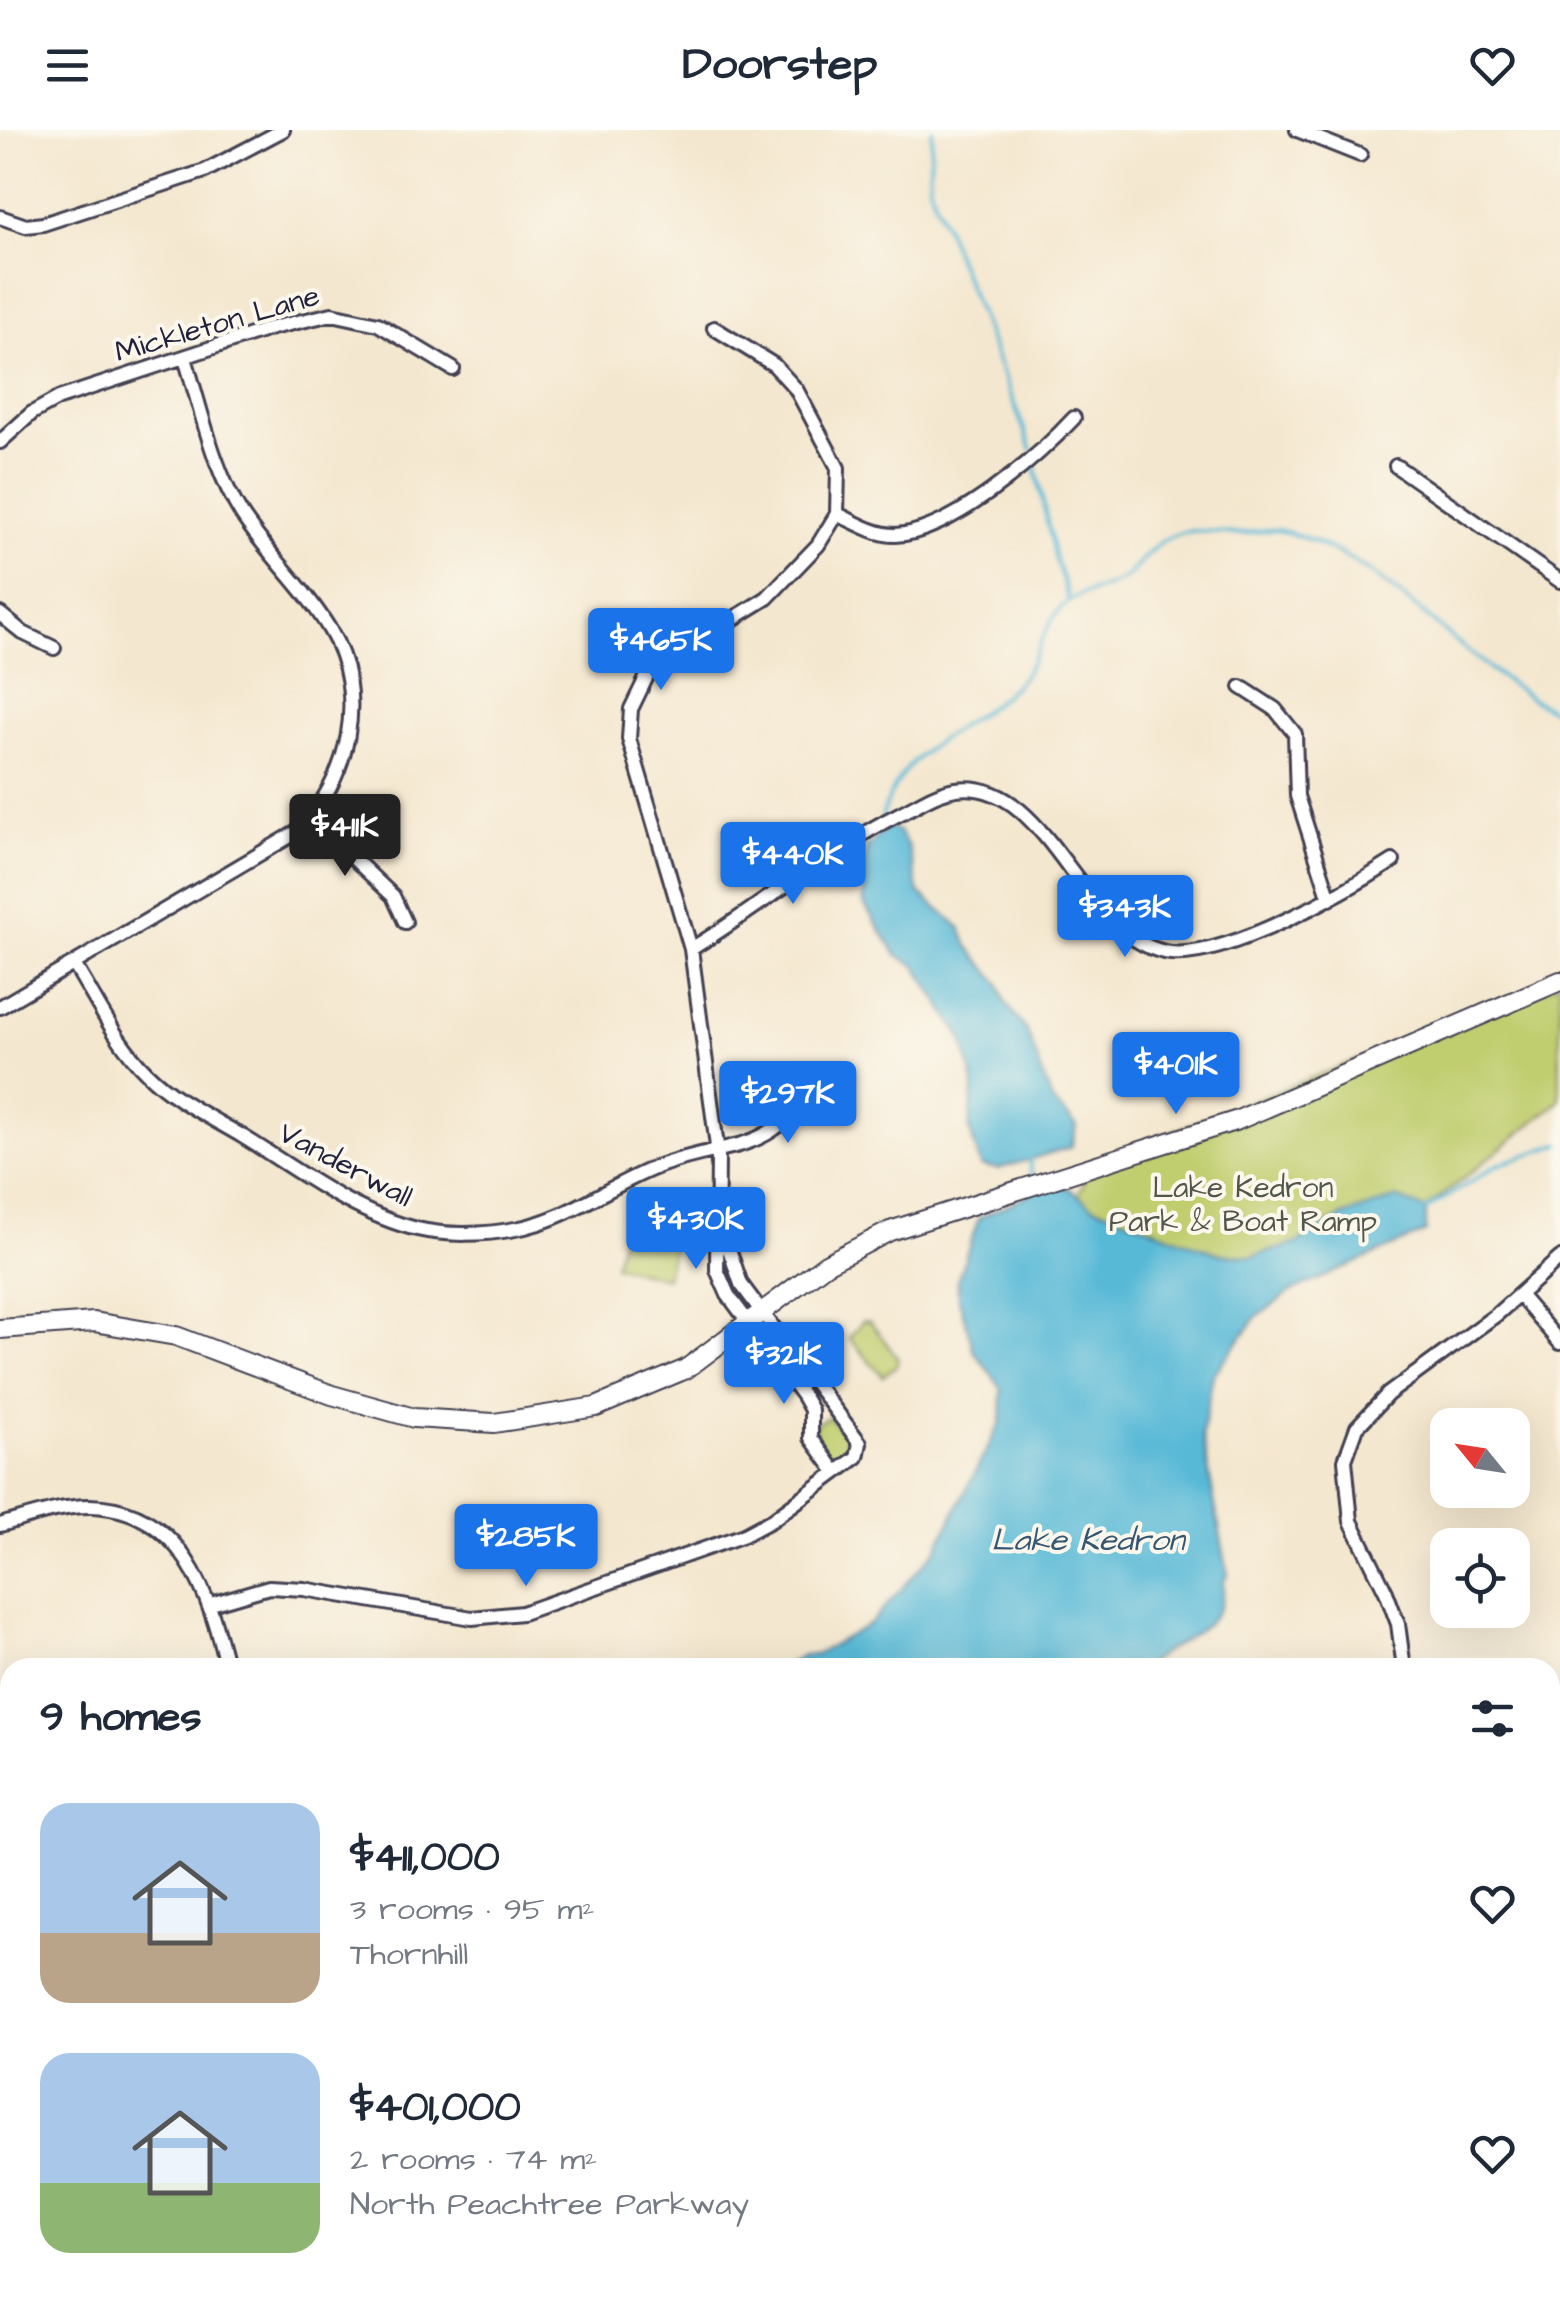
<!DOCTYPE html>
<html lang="en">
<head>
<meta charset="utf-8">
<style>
	body { margin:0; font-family:"Architects Daughter",sans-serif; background:#f2f2f3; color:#1f2937; height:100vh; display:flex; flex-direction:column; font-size:38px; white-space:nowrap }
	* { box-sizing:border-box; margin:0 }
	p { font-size:32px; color:#747a83 }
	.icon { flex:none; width:55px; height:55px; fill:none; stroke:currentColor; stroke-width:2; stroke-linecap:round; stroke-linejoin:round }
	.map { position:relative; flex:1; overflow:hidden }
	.drawer { position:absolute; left:0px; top:1528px; width:1560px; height:642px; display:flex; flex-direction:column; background:#fff; border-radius:30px 30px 0 0; box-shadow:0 10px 40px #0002 }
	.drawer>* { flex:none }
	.needle { width:65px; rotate:300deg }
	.controls { position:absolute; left:1430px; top:1278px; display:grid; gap:20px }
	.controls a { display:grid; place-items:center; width:100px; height:100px; border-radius:20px; background:#fff; box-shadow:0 10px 40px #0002; font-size:50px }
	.price { position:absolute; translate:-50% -85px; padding:0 22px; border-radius:10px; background:#1a73e8; color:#fff; font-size:32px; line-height:65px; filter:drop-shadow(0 2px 5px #0008) }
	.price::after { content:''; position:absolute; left:50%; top:60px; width:30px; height:22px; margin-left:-15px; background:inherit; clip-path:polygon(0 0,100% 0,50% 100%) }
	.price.current { background:#222; color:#fff }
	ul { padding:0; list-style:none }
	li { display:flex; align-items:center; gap:30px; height:250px; padding:0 40px }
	li span { display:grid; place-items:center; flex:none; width:280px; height:200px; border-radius:30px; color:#555 }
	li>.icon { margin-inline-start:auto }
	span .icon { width:120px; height:120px; fill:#fffc; stroke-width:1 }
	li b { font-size:42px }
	h2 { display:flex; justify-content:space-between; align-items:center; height:120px; padding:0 40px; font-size:42px }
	header { display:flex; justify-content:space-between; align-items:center; height:130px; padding:0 40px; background:#fff; font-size:45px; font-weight:700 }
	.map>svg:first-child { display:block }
</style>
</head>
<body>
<header><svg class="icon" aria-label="menu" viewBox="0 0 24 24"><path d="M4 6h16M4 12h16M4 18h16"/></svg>Doorstep<svg class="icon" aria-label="heart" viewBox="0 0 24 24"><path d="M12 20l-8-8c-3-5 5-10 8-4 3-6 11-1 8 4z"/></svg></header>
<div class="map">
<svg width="1560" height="2168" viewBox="0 0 1560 2168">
	<rect width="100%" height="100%" fill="#fbf7ec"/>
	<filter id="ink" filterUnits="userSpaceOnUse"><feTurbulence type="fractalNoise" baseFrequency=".01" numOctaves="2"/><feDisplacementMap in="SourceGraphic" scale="20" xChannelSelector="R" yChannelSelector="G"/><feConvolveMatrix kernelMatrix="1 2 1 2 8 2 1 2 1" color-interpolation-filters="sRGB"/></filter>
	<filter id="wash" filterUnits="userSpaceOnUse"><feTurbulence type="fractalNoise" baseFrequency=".0048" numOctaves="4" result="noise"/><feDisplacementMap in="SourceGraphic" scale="40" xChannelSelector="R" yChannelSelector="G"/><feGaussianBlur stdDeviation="2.25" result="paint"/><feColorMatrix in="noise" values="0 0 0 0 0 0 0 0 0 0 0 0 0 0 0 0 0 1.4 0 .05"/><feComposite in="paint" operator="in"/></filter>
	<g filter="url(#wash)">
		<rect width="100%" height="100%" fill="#f4e7cf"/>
		<path fill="#c1ce6f" stroke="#727855" stroke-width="2.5" d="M1560 852V971L1408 1093 1269 1168 1070 1082 1093 1032Z
			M627 1089 677 1099 666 1148 614 1135Z
			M863 1191 870 1192 898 1228 897 1235 883 1246 849 1208Z
			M829 1287 852 1314 843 1330H834L815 1311 816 1293Z"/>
		<path fill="#58b9d7" stroke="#3d6e89" stroke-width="2.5" d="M888 696 899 702 908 716 919 763 961 798 968 816 999 853 1005 872 1027 901 1052 971 1077 996 1071 1017 998 1039 981 1036 969 999 974 953 963 910 916 836 897 825 864 774 862 741 867 718Z
			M1049 1055 1067 1057 1093 1076 1217 1123 1251 1127 1295 1114 1343 1086 1397 1068 1426 1080V1102L1290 1162 1256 1188 1213 1245 1202 1305 1228 1445 1223 1452C1229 1500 1173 1509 1145 1537L780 1538 803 1525H815L871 1493 936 1420 1001 1291 1002 1259 974 1221 958 1166V1148L979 1088Z
			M10 1810V2160H378L374 2168H0V1812Z"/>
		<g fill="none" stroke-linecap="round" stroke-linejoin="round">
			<path stroke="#58b9d7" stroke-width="4" d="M932 0 929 55 1032 320
				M1034 330 1054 425 1069 470
				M882 688C901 612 972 601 1018 552 1039 529 1042 496 1064 475 1080 460 1108 461 1126 447 1141 434 1151 415 1170 407 1192 396 1214 403 1237 404 1253 404 1267 397 1282 401 1392 428 1461 536 1560 584
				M1029 1028 1032 1046
				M1426 1080 1497 1035 1560 1014
				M995 2160 1003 2168"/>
		</g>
	</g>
	<g filter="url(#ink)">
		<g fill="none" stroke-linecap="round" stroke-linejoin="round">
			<g stroke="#424051" stroke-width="18">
				<path id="street" d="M1297 0 1360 25
					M0 87 26 96 43 94 205 41 283 0
					M714 198 774 235 796 259 838 338 837 384 818 415 767 468 650 540 631 579 629 609 691 819 718 1024 717 1140 728 1165 803 1266 811 1280V1308L836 1342
					M0 312 32 283 59 268 272 198 332 184 378 194 453 239
					M1396 336 1560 451
					M837 384C855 392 875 405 895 405 951 403 1038 327 1074 288
					M0 484 23 503 54 518
					M1241 557 1275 579 1295 604 1297 666 1330 769
					M311 688 393 766 405 792
					M691 819C762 776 826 721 901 683 919 674 936 662 956 659 1050 646 1081 812 1171 823 1225 829 1347 761 1393 731
					M75 836C97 871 116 913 147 943 174 970 210 987 242 1006 296 1039 354 1084 417 1099 447 1106 484 1105 515 1099 568 1090 612 1053 662 1035 736 1009 764 1028 817 953
					M0 877 297 702C349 651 369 565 330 500 305 458 268 425 242 385 213 339 201 279 185 228
					M1520 1166 1560 1213
					M0 1395C29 1387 59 1376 90 1376 183 1378 209 1465 227 1538
					M211 1474 269 1457 304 1459 472 1488 522 1483 744 1405 772 1390 857 1327 860 1313 741 1154 719 1090
					M1404 1538 1398 1494 1386 1462 1351 1391 1345 1330 1357 1297 1388 1264 1496 1185 1560 1128
					M0 1652 10 1649
					M1550 2068 1560 2073
					M1480 2168 1488 2160"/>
			</g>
			<g stroke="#424051" stroke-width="22">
				<path id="secondary" d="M0 1199 94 1192 176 1206 332 1265 414 1288 494 1293 596 1277 686 1239 826 1134 890 1101 1238 990 1560 851"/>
			</g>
			<use href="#street" stroke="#fff" stroke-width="12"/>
			<use href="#secondary" stroke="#fff" stroke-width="18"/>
		</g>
	</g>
	<g text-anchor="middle" stroke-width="8" stroke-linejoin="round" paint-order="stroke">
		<g font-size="30" fill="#22223b" stroke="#fbf7ec">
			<text transform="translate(217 193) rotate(-16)" y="10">Mickleton Lane</text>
			<text transform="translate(346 1034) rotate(28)" y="10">Vanderwall</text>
		</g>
		<g font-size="30" fill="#52564b" stroke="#fbf7ec">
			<text x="1243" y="1067">Lake Kedron<tspan x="1243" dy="34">Park &amp; Boat Ramp</tspan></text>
		</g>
		<g font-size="32" font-style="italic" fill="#355772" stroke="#fbf7ec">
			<text x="1088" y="1420">Lake Kedron</text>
		</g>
	</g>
</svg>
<div class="controls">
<a><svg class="needle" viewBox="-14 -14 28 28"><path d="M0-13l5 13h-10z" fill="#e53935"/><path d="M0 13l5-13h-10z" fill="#747a83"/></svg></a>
<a><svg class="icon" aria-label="locate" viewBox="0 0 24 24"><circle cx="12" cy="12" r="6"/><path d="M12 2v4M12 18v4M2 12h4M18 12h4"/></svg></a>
</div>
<b class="price" style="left:661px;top:563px">$465K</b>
<b class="price current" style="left:345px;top:749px">$411K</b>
<b class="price" style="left:793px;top:777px">$440K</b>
<b class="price" style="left:1125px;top:830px">$343K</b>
<b class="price" style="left:1176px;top:987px">$401K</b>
<b class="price" style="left:788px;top:1016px">$297K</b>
<b class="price" style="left:696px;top:1142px">$430K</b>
<b class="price" style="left:784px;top:1277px">$321K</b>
<b class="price" style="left:526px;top:1459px">$285K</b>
<section class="drawer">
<h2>9 homes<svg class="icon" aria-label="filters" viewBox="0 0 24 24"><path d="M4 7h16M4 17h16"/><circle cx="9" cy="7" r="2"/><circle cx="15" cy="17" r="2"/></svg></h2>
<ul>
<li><span style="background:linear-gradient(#a9c7e8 65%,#b9a48a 0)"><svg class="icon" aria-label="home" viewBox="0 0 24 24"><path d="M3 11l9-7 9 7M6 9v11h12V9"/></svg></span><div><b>$411,000</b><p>3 rooms · 95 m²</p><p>Thornhill</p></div><svg class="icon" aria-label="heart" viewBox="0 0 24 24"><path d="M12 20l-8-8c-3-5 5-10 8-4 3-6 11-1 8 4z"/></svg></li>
<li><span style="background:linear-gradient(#a9c7e8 65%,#8fb573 0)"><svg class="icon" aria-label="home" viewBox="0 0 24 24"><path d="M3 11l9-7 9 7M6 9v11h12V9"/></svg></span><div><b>$401,000</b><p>2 rooms · 74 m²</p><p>North Peachtree Parkway</p></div><svg class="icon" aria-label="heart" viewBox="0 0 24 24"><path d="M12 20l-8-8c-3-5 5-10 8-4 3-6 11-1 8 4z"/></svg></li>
</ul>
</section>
</div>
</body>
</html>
